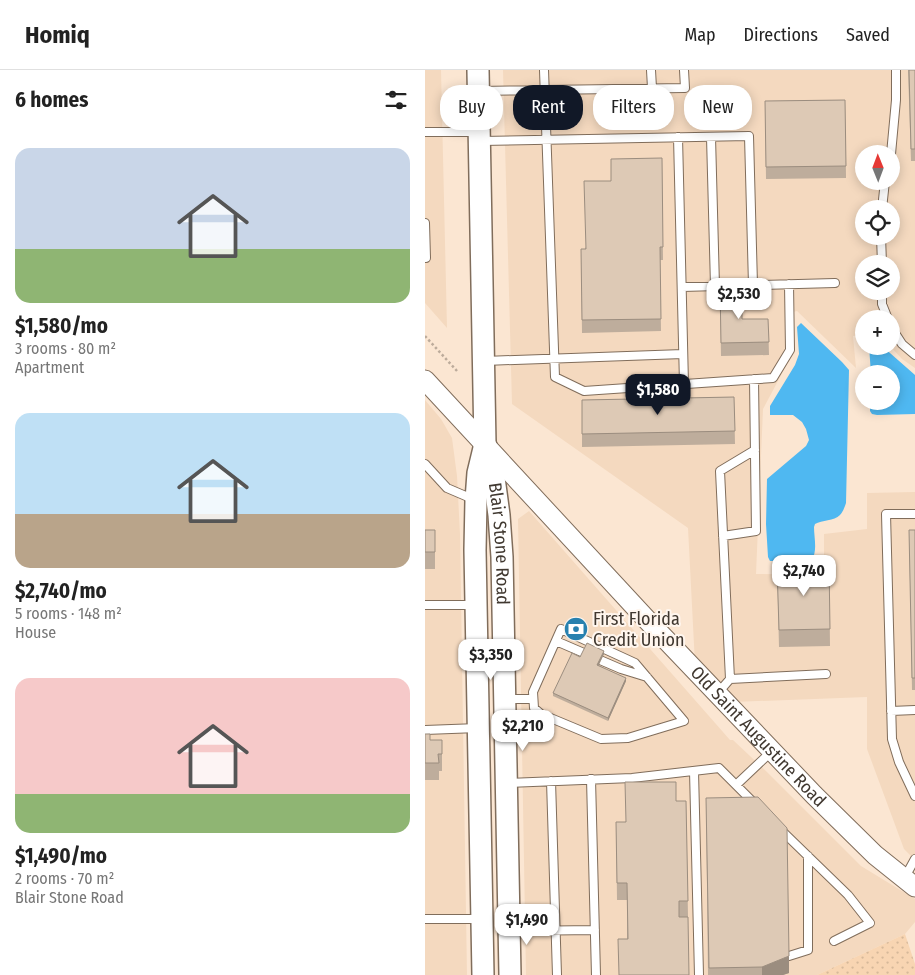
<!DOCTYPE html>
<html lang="en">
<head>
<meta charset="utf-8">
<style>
	body { margin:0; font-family:"Fira Sans Condensed",sans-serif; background:#f2f2f2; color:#222; height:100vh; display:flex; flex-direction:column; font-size:19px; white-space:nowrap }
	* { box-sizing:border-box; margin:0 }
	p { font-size:16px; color:#767676 }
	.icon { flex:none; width:28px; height:28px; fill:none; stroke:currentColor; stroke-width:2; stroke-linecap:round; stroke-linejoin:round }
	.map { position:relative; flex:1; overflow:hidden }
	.side { display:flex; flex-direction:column; background:#fff; width:425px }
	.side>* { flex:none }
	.guide { position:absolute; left:15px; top:15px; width:400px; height:45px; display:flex; gap:10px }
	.needle { width:32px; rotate:359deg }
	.buttons { position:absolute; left:430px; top:75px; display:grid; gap:10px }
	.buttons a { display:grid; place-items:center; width:45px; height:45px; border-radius:50%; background:#fff; box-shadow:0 2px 12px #0003; font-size:25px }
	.price { position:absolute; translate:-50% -42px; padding:0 11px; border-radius:10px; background:#fff; color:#222; font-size:16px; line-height:32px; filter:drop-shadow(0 1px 2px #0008) }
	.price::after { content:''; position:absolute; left:50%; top:30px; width:15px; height:11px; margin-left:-8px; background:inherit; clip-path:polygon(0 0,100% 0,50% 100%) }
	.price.current { background:#111827; color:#fff }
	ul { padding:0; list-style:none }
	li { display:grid; align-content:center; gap:10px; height:265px; padding:0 15px }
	li span { display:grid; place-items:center; height:155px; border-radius:15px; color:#555 }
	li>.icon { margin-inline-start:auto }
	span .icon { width:90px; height:90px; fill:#fffc; stroke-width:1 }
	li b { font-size:21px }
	h2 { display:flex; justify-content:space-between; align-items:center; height:60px; padding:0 15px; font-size:21px }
	.pill { padding:0 18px; border-radius:20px; background:#fff; box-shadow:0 2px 12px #0003; font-size:18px; line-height:45px }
	.pill.current { background:#111827; color:#fff }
	header { display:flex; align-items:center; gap:30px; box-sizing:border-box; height:70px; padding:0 25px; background:#fff; border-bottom:1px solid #e0e0e0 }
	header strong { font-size:24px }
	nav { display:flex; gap:28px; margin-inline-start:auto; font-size:18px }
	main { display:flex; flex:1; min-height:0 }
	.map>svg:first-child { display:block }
</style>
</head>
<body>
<header>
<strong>Homiq</strong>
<nav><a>Map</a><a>Directions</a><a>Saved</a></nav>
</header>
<main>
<section class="side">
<h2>6 homes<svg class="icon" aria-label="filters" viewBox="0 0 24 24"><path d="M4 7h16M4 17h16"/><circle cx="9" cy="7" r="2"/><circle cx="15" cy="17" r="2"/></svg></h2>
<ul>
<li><span style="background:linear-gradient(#c9d6e8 65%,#8fb573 0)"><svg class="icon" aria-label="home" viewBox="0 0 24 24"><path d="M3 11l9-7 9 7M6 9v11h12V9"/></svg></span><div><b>$1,580/mo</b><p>3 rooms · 80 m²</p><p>Apartment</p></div></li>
<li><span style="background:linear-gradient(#bfe0f5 65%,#b9a48a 0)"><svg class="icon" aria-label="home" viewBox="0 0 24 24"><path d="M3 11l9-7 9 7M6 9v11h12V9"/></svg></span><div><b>$2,740/mo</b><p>5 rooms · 148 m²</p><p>House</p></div></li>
<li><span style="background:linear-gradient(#f6c9c9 75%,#8fb573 0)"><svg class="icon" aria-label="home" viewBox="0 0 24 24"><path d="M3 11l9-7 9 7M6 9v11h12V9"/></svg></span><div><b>$1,490/mo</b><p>2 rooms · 70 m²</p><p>Blair Stone Road</p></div></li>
</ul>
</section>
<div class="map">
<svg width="490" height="905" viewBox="0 0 490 905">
	<defs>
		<pattern id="grass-dots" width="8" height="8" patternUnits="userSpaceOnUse" patternTransform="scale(1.25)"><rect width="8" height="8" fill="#f8d5b2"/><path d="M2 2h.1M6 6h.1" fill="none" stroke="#d6b899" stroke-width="1.8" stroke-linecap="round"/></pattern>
	</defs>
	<rect width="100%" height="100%" fill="#fbe6d2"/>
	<path fill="#f4d9bf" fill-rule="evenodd" d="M0 0H16L22 258 0 233Z
		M78 0H490V298L477 289 465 276H466V249H439V264L428 266 431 298 372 241 368 242 369 281 338 339 331 504 399 505V464L442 459V423L490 422V790L479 779 442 679V627L308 632 270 594 263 458 87 334ZM439 84H466V111H439ZM439 139H466V166H439ZM439 194H466V221H439Z
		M0 330 16 349 27 368 32 406 35 464 42 905H0Z
		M104 441 305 670H308L342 702 436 796 490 829V852L480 864 392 905H101L93 449Z"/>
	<path fill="url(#grass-dots)" d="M480 864 490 894V905H392Z"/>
	<path fill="#4fb8f1" d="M376 253 417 292 424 300 421 433C420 436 418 442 415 445 409 451 397 450 390 454L389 457C389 468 393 482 386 491H345L343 487 341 454 342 409 381 376 384 370 381 359 377 352 368 345H345V336L370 295 374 284 372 257Z
		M444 276H457L490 305V344L452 345 447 344 445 341V331H466V304H446Z"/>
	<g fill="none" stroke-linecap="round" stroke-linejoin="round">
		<g stroke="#806d5b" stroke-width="10">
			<path id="service" d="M119 0 130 307 159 321 348 308 365 280 364 214
				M226 0 227 18
				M54 21 260 18 259 0
				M0 62H53
				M253 67 259 314
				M286 67 290 216
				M56 71 324 66 328 215
				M466 84 471 30V0
				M457 139 460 111
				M0 153 1 188
				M456 166 457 194
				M257 217 410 213
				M457 221V234L463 249
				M466 257 477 274 490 285
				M60 291 258 284
				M0 394 22 418 50 430
				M490 444H461L467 669 474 692 490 726
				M298 466 331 461 329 309
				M0 535H50
				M136 559 210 593 259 651 203 668 176 669 116 644 109 638 108 622Z
				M131 571 196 599 222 607
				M305 609 401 604
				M292 624 305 609 295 401 330 380
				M80 629H108
				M466 641 490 640
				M0 660 53 658
				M269 701 274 905
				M166 709 171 905
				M126 711 132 905
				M83 713 207 708 294 698 329 733
				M311 715 347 681
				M355 759 423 825 445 853 409 871
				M479 809 490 789
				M0 849H55
				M87 861 170 860
				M364 886 383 880V786"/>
		</g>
		<g stroke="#806d5b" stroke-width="21">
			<g id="tertiary">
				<path id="s1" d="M0 310 224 552 389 725 450 785 490 817"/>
			</g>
		</g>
		<g stroke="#806d5b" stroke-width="24">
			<g id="secondary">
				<path d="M53 0 60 374 53 403 51 430 50 480 58 905"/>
				<path id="s2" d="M61 376 69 408 74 445 77 487 85 905"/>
			</g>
		</g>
		<path stroke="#bcab9b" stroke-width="2.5" stroke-dasharray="2.5 2.5" stroke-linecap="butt" d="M0 266 32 301"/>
		<use href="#service" stroke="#fff" stroke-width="8"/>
		<use href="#tertiary" stroke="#fff" stroke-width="19"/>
		<use href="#secondary" stroke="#fff" stroke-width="21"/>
	</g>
	<path fill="#bead9c" d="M483 0H490V91H486Z
		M420 30 421 108 341 109 340 31Z
		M237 88 238 190H235L236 261 157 263 156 179H160L186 111Z
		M295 229 317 249H343L344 285 296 286Z
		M309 327 310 374 157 377V330Z
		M0 460H10V499H0Z
		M484 460H490V620H487Z
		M404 494 405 576 354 577 352 495Z
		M179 584 174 595 201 611 183 651 128 626V623L155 587Z
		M0 664 5 670H17V701H14V710H0Z
		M281 728 364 903 358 905H283Z
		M251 731H261L263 847 202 869V830H192L191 752H200Z"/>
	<path fill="#9b8d7f" d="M179 581V584L172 598V595Z
		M201 608V611L183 651V648Z
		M364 886V903L358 905H337V897Z"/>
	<path fill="#ddc9b5" stroke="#9b8d7f" d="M484 0H490V79H486Z
		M420 30 421 96 341 97 340 31Z
		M237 88 238 177H235L236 249 157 250 156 179H161L159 111H186V89Z
		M295 216H317V249H343L344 272 296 273Z
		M309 327 310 361 157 364V330Z
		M0 460H10V482H0Z
		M484 460H490V608H487Z
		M404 494 405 559 354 560 352 495Z
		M162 573 179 581 172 595 201 608 183 648 128 623 147 583 155 587Z
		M0 664H5V670H17V684H13L14 693H0Z
		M200 712H251V731H261L263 831H254V847H263L264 905H194L193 869H203L202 813H192L191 752H201Z
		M333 727 362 758 364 886 337 897 284 898 281 728Z"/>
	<defs>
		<g id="bank-disc" transform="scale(1.25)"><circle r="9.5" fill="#2881af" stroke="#fff6ee"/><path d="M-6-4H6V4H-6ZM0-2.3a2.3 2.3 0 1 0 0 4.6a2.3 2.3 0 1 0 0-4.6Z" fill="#fff"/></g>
	</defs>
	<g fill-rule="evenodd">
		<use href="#bank-disc" x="151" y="559"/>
	</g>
	<g text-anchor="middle" stroke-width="4" stroke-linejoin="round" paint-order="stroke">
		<g font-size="18" fill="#403830" stroke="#fff6ee">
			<text dy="6" stroke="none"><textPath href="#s2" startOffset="99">Blair Stone Road</textPath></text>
			<text dy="6" stroke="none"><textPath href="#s1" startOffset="488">Old Saint Augustine Road</textPath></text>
		</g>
		<g font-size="18" fill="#403830" stroke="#fff6ee" text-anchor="start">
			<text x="168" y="555">First Florida<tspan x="168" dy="21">Credit Union</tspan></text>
		</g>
	</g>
</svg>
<div class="buttons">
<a><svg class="needle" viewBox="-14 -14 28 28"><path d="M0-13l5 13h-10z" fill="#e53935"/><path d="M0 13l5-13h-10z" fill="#767676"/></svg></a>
<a><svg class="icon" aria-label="locate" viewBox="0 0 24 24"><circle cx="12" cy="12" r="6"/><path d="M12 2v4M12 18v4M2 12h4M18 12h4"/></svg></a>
<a><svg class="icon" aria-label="layers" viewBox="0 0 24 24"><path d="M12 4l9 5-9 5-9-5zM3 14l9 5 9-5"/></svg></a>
<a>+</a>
<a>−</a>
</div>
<b class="price" style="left:314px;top:250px">$2,530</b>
<b class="price current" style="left:233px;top:346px">$1,580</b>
<b class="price" style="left:379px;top:527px">$2,740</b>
<b class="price" style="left:66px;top:611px">$3,350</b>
<b class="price" style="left:98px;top:682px">$2,210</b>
<b class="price" style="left:102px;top:876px">$1,490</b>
<div class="guide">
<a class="pill">Buy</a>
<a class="pill current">Rent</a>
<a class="pill">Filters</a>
<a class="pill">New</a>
</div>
</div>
</main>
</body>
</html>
